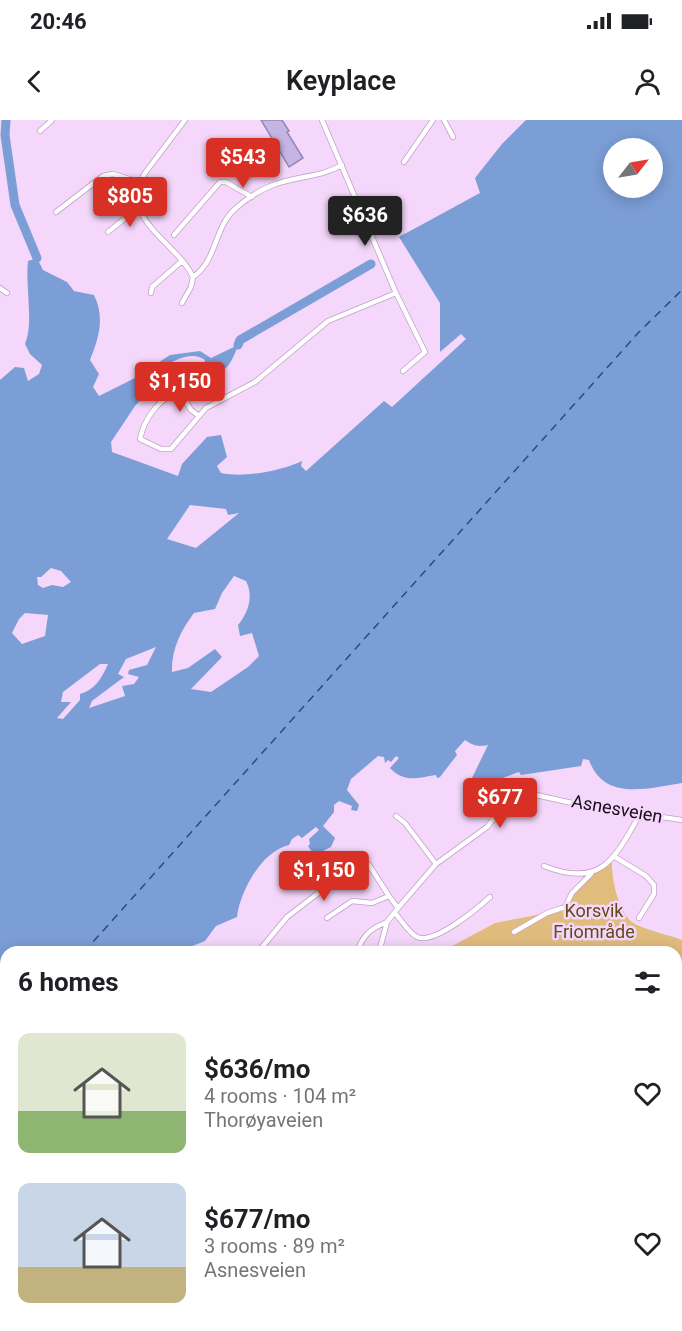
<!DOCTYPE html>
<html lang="en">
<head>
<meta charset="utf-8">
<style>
	body { margin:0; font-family:Roboto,sans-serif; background:#f6f6f6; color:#202124; height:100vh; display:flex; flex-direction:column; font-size:22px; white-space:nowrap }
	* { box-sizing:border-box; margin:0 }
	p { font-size:20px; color:#757577 }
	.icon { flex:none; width:33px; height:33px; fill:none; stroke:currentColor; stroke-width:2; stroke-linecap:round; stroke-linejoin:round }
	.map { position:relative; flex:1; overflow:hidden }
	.panel { position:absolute; left:0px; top:826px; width:682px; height:386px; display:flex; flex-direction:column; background:#fff; border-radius:18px 18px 0 0; box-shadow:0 3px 15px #0003 }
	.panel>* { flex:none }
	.needle { width:39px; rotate:59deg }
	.buttons { position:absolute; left:603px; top:18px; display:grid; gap:12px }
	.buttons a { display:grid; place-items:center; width:60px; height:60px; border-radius:50%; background:#fff; box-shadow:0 3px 15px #0003; font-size:30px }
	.price { position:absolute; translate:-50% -51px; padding:0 14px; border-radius:6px; background:#d93025; color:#fff; font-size:20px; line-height:39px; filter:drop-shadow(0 2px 3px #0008) }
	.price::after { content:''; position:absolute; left:50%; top:36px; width:18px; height:14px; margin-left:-9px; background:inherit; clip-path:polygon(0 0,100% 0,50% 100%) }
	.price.on { background:#222; color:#fff }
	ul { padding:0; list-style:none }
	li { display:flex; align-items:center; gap:18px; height:150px; padding:0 18px }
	li span { display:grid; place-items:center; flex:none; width:168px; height:120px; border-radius:12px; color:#555 }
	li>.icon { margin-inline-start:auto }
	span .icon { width:72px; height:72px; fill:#fffc; stroke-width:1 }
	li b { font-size:26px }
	h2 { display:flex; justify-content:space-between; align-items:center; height:72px; padding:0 18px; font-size:26px }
	.status { display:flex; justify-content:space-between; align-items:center; height:42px; padding:0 30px; background:#fff; direction:ltr }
	.status svg { height:16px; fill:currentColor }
	header { display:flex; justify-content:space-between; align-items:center; height:78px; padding:0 18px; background:#fff; font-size:27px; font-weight:600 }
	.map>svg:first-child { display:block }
</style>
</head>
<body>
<div class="status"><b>20:46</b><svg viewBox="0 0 49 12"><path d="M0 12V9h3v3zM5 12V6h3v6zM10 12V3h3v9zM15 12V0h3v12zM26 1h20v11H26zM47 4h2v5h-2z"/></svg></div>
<header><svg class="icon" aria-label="back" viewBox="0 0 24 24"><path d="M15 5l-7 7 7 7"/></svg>Keyplace<svg class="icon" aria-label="person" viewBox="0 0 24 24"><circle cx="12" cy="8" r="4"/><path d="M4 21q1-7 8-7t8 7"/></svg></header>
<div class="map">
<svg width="682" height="1211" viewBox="0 0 682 1211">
	<rect width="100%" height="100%" fill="#f4d7fa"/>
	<path fill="#e1bd7d" d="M612 740C611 757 618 791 632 802 639 808 672 816 682 820V906L677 905 676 832H441L495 803 547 793 566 785C574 764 594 751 612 740Z"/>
	<path fill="#7c9ed7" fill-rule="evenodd" d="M526 0H682V663C648 668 604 682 589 640L583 639 581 646 521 655 519 652 516 653 478 667 471 660 488 625C478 627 474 626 465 620L455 631 457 635 440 657 437 658 436 655C417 658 404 663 390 648L399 638 396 636 391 642 388 640 385 643 384 637 378 636 351 659 347 670 359 685 357 691 351 690 352 686 339 681 334 685V692L323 706 335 718 331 727 317 734 312 732 308 726 310 724 309 719 319 710 316 707 302 718 298 715 292 719 289 725C262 731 240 771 237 797L216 806 205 821 177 832H6V1206H227L223 1211H0V260L15 247 24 248 28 261 39 254 42 245 30 234 25 224C34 203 25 166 28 141L37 138 43 150 67 162 74 171 94 175C105 198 99 217 90 240L99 254 93 267 99 276 135 258 170 235 200 231 211 238 238 225C236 231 233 238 230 243 223 253 216 254 218 268L211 275C198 265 200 255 205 240 193 231 178 239 165 245L168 251 135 286 111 322 112 332 178 356 182 344 207 317 221 315 227 337 217 346 221 353C244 358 281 351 302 341L301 346 306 351 384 281 392 287 466 219 461 214 440 232V183L399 117 480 73 475 58 502 24ZM652 28V68H614V28ZM190 385 226 389 228 395 239 393 196 428 167 419ZM51 448 61 451 71 462 63 467 52 465 43 468 38 465 37 457H41ZM234 456 246 461C254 476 248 493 238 505L240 516 252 513 259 536 248 547 211 572 191 569 222 537 215 529 188 548 172 552C171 530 181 510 194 493L215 489 222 473ZM25 493 48 495 45 516 22 524 12 513 19 499ZM156 527 147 545 129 550 128 554 139 557 134 564 122 566 125 576 89 588 92 581 124 557 118 554 126 539ZM100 544H108C101 559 96 569 80 574V580L63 599 57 598 71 582H61L63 572Z"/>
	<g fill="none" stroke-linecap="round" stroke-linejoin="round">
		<path stroke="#7c9ed7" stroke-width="9" d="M6 0 5 15 15 85 37 138
			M238 225 240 220 371 144"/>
		<path stroke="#244b90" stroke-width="1.5" stroke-dasharray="8 6" stroke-linecap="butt" d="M84 832 639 212 682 170
			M0 926 6 920"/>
	</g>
	<path fill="#c5b5e5" stroke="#9686b4" stroke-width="1.5" d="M261 0H282L289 11 287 12 303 38 289 47Z"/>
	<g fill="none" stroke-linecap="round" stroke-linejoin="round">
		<g stroke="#c19fc8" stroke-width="6">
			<path id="street" d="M322 0 396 173 425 232 403 251
				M444 0 453 17
				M40 11 52 0
				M404 42 433 0
				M56 92 103 56 113 54 139 62
				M108 112 138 88
				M174 115 220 62H226L252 77
				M193 157C218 140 213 108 236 88 246 79 263 68 276 64 298 56 321 57 342 45
				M0 168 7 173
				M151 173 152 167 182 141
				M182 183 191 167 193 157C177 122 116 98 145 53L185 0
				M199 296 191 290 180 272C160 276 144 299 140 319L161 329H171L206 288 255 262 328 201 396 173
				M396 696 405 703 436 744
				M615 737 646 756 654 765V774L639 798
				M544 746C602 769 615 738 640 694
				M395 793C401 800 409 813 417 817 434 825 478 788 490 777
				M327 798 352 781 372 783 389 776 398 788
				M514 812 547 793 565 787 572 773 591 754
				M258 832 287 797 360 741H365L369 745 389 776
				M357 832C363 815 370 809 387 802
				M379 832 387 802 398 788 436 744 487 707 509 679 536 675 581 685 682 700
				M676 1027 682 1031
				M477 1211 482 1206"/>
		</g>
		<g stroke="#c19fc8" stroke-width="8">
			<path id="secondary" d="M676 1093 682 1086
				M629 1206V1211"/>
		</g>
		<use href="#street" stroke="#fff" stroke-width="4.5"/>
		<use href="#secondary" stroke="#fff" stroke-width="7"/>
	</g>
	<g text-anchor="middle" stroke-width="5" stroke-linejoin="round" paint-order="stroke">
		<g font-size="18" fill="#170a19" stroke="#f4d7fa">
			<text transform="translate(617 689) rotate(10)" y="6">Asnesveien</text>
		</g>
		<g font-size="18" fill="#634a18" stroke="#f4d7fa">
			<text x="594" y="797">Korsvik<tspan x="594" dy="21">Friområde</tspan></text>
		</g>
	</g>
</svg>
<div class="buttons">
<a><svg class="needle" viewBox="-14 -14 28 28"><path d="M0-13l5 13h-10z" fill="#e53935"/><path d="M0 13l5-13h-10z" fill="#757577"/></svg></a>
</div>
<b class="price" style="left:243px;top:69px">$543</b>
<b class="price" style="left:130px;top:108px">$805</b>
<b class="price on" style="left:365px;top:127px">$636</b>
<b class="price" style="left:180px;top:293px">$1,150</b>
<b class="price" style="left:500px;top:709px">$677</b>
<b class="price" style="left:324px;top:782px">$1,150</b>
<section class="panel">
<h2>6 homes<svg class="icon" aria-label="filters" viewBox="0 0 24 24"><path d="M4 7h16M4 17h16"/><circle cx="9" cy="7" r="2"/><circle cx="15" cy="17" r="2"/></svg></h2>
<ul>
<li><span style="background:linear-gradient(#dfe7d0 65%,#8fb573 0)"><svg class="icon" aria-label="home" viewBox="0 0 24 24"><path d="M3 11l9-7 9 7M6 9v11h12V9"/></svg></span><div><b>$636/mo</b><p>4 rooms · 104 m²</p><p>Thorøyaveien</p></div><svg class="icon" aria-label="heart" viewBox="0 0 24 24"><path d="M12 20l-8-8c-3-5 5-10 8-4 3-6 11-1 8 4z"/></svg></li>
<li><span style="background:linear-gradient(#c9d6e8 70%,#c2b280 0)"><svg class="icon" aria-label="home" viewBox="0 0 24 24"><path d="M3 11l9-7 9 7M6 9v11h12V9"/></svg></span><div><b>$677/mo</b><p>3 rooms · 89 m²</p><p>Asnesveien</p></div><svg class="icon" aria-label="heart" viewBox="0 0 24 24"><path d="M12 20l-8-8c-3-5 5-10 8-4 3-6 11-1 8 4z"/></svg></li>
</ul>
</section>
</div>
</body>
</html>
